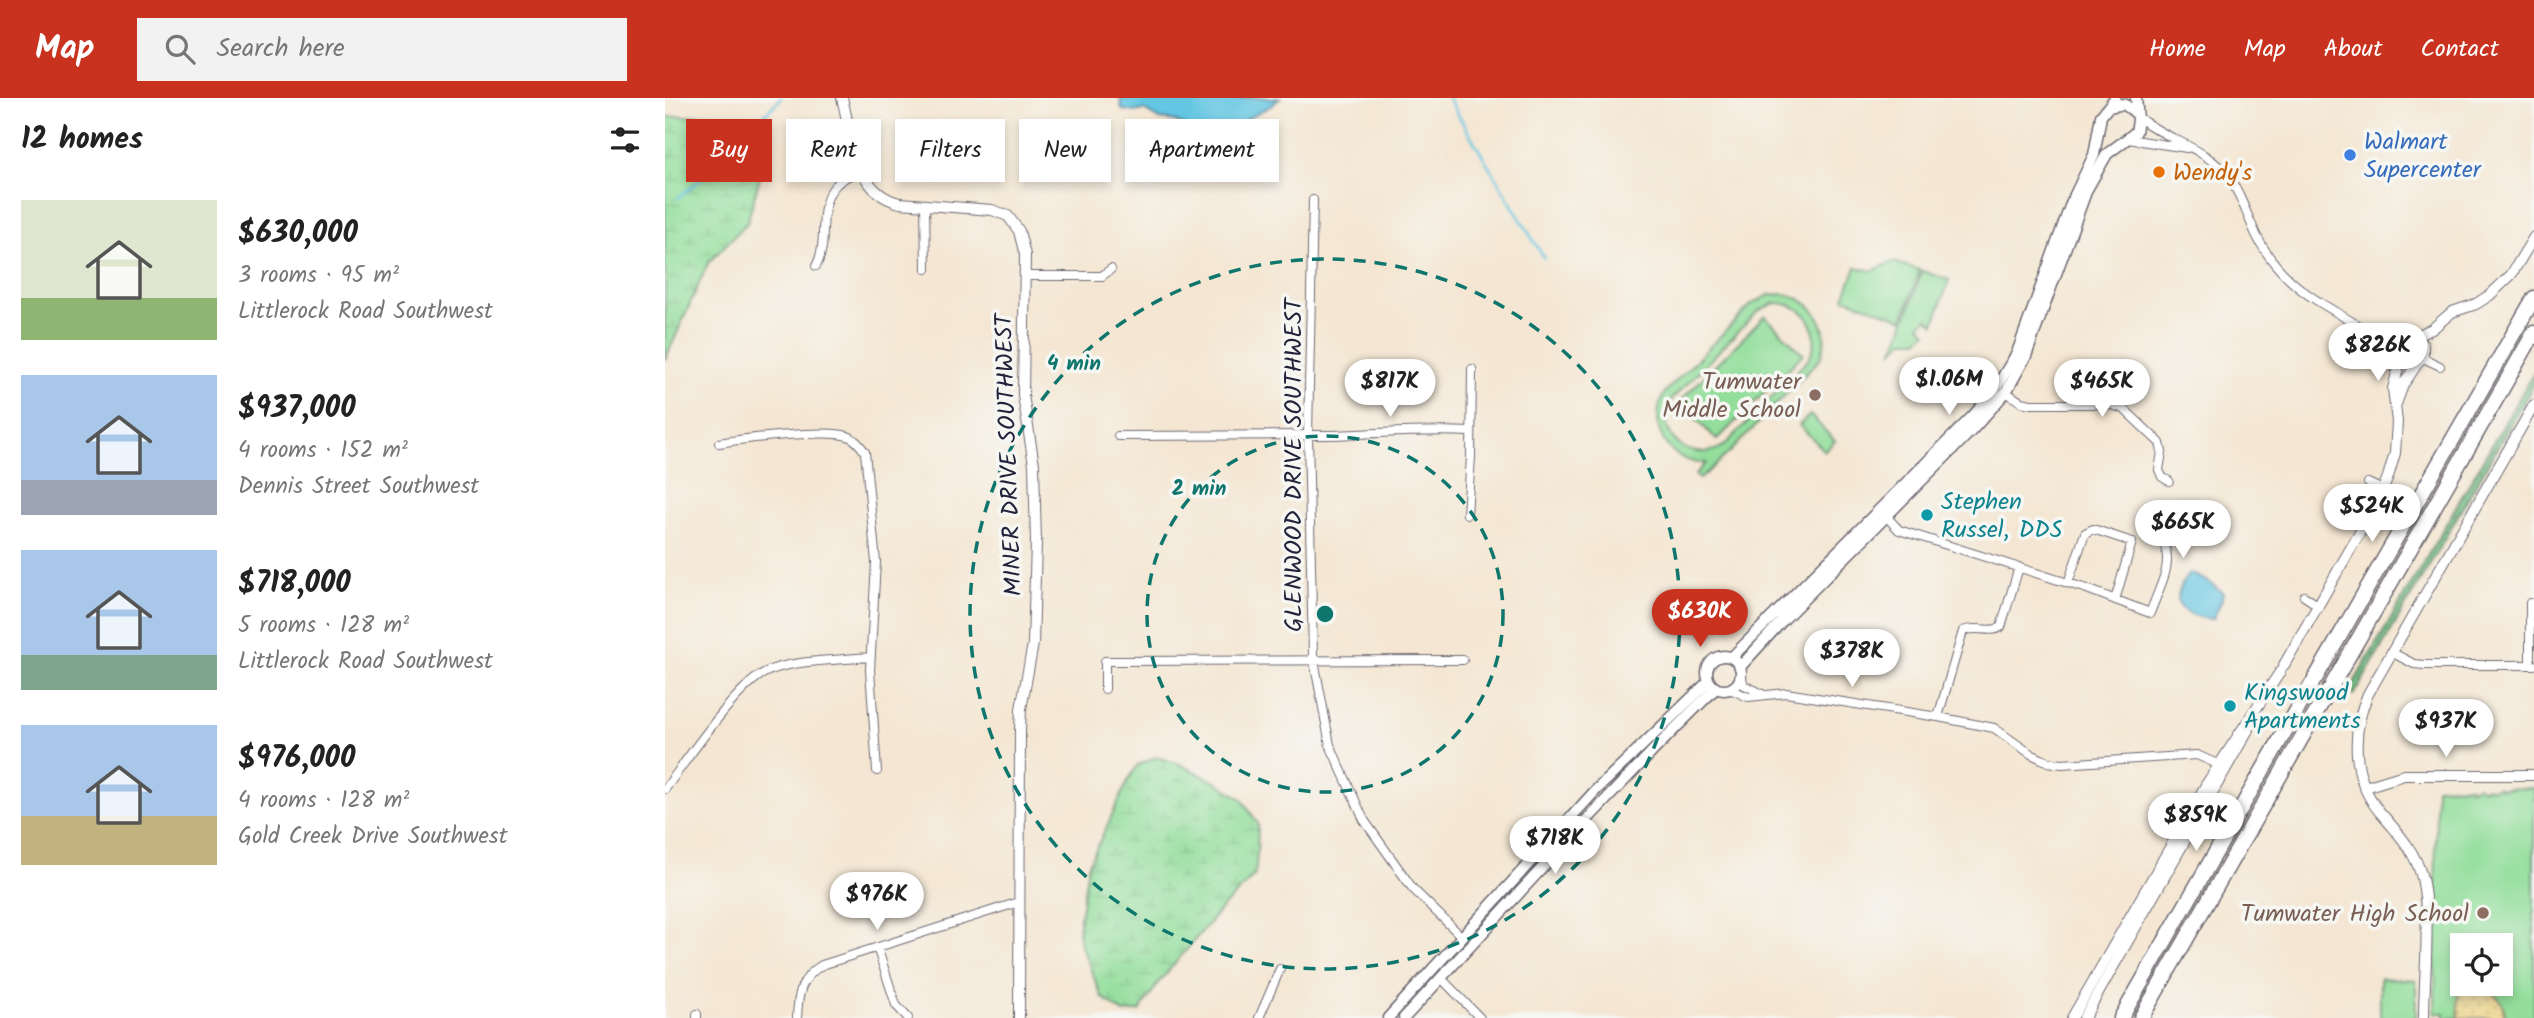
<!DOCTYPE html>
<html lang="en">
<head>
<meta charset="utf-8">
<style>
	body { margin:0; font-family:Kalam,sans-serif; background:#f2f2f2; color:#222; height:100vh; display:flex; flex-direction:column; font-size:26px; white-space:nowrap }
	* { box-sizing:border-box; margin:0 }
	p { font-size:23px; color:#767676 }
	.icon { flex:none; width:38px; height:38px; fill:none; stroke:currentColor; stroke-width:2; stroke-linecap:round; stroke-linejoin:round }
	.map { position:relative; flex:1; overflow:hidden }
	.sheet { display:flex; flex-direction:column; background:#fff; width:665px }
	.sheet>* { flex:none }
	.top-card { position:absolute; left:21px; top:21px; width:665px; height:63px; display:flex; gap:14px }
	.fabs { position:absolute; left:1785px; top:835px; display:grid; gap:14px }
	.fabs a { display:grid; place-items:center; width:63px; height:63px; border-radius:0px; background:#fff; box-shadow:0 4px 10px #0003; font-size:35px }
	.price { position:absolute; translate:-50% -60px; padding:0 16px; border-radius:24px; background:#fff; color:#222; font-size:23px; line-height:46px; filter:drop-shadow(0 2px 4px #0008) }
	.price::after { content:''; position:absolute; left:50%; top:42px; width:21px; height:16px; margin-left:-10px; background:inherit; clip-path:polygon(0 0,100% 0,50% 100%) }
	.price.current { background:#c8321e; color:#fff }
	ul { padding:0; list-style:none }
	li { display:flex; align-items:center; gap:21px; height:175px; padding:0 21px }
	li span { display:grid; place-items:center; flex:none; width:196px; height:140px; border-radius:0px; color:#555 }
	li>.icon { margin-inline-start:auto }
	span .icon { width:84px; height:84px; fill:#fffc; stroke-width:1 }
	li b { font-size:30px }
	h2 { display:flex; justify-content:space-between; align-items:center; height:84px; padding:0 21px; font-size:30px }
	.tag { padding:0 24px; border-radius:0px; background:#fff; box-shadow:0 4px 10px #0003; font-size:24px; line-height:63px }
	.tag.current { background:#c8321e; color:#fff }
	header { display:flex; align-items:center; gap:42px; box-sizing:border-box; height:98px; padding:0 35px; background:#c8321e; color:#fff }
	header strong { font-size:33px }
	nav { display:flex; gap:38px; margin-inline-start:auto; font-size:24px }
	.search { width:490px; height:63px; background:#f2f2f2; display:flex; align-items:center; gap:18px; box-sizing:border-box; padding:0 24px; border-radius:0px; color:#767676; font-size:26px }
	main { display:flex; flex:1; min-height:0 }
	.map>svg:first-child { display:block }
</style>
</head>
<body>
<header>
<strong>Map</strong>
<div class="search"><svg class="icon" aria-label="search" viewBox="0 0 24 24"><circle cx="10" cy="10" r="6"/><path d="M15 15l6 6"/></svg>Search here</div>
<nav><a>Home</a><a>Map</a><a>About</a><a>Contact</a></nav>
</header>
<main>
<section class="sheet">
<h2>12 homes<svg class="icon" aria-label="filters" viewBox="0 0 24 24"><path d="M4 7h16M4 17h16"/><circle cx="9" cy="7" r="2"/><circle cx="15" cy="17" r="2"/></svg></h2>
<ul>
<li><span style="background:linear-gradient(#dfe7d0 70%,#8fb573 0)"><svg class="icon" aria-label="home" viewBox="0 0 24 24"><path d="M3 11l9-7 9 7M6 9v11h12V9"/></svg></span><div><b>$630,000</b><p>3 rooms · 95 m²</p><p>Littlerock Road Southwest</p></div></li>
<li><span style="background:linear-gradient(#a9c7e8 75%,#9aa5b1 0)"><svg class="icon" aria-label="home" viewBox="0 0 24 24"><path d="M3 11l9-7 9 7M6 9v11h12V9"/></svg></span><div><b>$937,000</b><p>4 rooms · 152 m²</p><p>Dennis Street Southwest</p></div></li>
<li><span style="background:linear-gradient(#a9c7e8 75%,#7fa58c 0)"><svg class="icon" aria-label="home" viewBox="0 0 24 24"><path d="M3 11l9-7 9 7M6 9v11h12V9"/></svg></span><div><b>$718,000</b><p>5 rooms · 128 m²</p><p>Littlerock Road Southwest</p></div></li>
<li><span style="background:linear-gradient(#a9c7e8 65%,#c2b280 0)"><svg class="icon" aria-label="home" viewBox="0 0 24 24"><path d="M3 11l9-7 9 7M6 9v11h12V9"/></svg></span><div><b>$976,000</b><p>4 rooms · 128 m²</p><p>Gold Creek Drive Southwest</p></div></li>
</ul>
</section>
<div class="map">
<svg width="1869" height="920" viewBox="0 0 1869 920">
	<defs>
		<pattern id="forest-crowns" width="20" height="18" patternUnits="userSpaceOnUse" patternTransform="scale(1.75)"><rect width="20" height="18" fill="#76bd83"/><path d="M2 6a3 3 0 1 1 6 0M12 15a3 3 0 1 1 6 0" fill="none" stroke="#60996c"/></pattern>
		<pattern id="wetland-marsh" width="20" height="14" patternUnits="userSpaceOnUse" patternTransform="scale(1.75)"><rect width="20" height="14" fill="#93de9b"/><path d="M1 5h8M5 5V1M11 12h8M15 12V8" fill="none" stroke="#7ebe86"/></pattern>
		<pattern id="sand-dots" width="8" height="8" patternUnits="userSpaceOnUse" patternTransform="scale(1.75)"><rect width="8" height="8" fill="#eeda9e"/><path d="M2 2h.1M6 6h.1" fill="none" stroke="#ccbb89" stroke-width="1.8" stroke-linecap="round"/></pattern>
	</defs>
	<rect width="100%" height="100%" fill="#f6f6f2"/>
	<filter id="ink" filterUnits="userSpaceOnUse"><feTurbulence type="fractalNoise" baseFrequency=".0143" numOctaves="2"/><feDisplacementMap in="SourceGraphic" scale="14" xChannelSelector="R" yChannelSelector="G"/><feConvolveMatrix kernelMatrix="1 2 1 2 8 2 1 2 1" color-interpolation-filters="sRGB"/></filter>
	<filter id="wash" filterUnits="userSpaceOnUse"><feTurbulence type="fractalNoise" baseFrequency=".00686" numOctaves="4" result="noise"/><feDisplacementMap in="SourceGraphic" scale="28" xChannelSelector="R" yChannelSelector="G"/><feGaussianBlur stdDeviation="1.57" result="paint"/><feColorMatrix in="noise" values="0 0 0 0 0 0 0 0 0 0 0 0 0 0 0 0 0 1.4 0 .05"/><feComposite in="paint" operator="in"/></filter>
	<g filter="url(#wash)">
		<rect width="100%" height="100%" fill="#f4e6d2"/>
		<path fill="#93de9b" stroke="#5a806b" stroke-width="2" fill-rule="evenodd" d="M1228 164 1255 172 1238 221 1179 200 1191 169 1207 173Z
			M1257 173 1284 182 1269 226 1262 220 1255 227 1262 234 1253 242H1239L1227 254 1234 240Z
			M1120 196C1151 203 1168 231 1155 261L1066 353 1035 381 1030 377 1041 365C1002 366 981 327 1000 294L1087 206 1104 197ZM1110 205C1142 205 1160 234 1143 262L1060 347C1026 369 987 337 1007 301L1093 213Z
			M1100 218 1138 256 1052 342 1014 304Z
			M1145 317 1170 343 1160 353 1134 327Z
			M1804 688 1805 691 1812 688 1817 691 1823 689 1825 691 1833 689 1836 691 1869 690V920H1840L1838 908 1832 898 1793 895V920H1780V915H1770L1771 689ZM1797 847H1836V886H1797Z
			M1715 880 1751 882V920H1715Z"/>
		<path fill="url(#forest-crowns)" stroke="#4c705f" stroke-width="2" d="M1869 274V286L1689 597 1683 595Z"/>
		<path fill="url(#wetland-marsh)" stroke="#5a806b" stroke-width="2" d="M43 17 80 25 87 29 94 42 100 61 82 125 43 165 0 262V19Z
			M491 659 512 665 553 685 577 701 593 726 592 756 590 777 555 812 494 884 475 913 459 915 437 899 416 847 413 833 423 768 463 683 473 667Z"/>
		<path fill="url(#sand-dots)" stroke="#887e6c" stroke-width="2" d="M1805 889C1825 887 1839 900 1840 920H1793V895Z"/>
		<path fill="#64c6e2" stroke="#43748e" stroke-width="2" d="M455 0H615L607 7 565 31 546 34 522 29 509 23 494 21 479 12 469 14 457 12Z
			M1525 475 1544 484 1558 495 1556 504 1548 521C1541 521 1537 520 1531 518 1514 512 1509 506 1516 489 1519 483 1520 479 1525 475Z"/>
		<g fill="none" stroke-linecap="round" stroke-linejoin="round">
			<path stroke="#64c6e2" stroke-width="2.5" d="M783 0 879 160
				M13 100 47 72 58 51 87 29 116 0"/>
		</g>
	</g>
	<g filter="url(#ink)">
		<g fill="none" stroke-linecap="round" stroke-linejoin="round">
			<g stroke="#6c6770" stroke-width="10">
				<path id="minor" d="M1473 19C1500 41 1539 49 1562 77 1573 91 1579 109 1586 125 1594 146 1608 166 1625 182 1655 210 1699 226 1732 254
					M1463 41 1522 50
					M648 102 643 337 648 557 665 647 699 722 748 791 797 839
					M260 106 261 171
					M151 168C165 144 150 107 171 87 177 80 188 76 195 72
					M361 178H437L446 171
					M1707 233 1739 242
					M1758 260 1775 268
					M1341 294 1356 304 1366 306H1443L1459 311 1495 345 1497 354 1494 372 1497 379 1504 383
					M453 338C524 338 595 338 666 337 713 336 759 331 805 334
					M54 345C78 341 166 330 185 339 191 342 196 348 200 354L211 464 205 572 212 673
					M1703 385 1718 392
					M802 416 806 359 807 271
					M1221 418 1234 432 1422 491 1485 515C1505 463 1511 464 1483 413
					M1403 485 1420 435 1428 431 1467 444 1450 502
					M1639 498 1654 508
					M1726 554 1749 566 1760 567H1869
					M1865 567V505
					M1076 577 1079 587 1096 595
					M440 591V563H447L798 562
					M1065 591 1083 599 1121 595 1273 619 1329 630 1366 656 1383 664 1397 666 1532 657 1559 669
					M1273 619 1298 533C1311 527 1325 536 1336 529L1354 469
					M0 691C22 662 73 585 103 573 129 562 176 562 205 559
					M212 849 231 907 243 920
					M776 880 815 920
					M32 920V916
					M132 920C133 896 135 880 157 867L354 804
					M594 920 615 871"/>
			</g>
			<g stroke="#6c6770" stroke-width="12">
				<path id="tertiary" d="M177 0C187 38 189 95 235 105L327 112 343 118 354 133 360 157 358 297 369 367 371 444 368 546 356 611 355 631 354 920
					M1735 262 1747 268 1758 260V247L1747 240
					M1731 306 1738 287 1752 266
					M1619 567 1714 401 1723 379 1730 355 1732 324 1728 291 1735 262 1732 254 1735 245 1767 231 1787 214 1811 206 1825 197 1846 177 1869 139
					M1700 689 1739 677H1869
					M1407 920 1541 687 1615 574
					M1419 920 1588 623
					M1759 920C1759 878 1766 821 1757 780 1750 752 1732 734 1714 713 1687 680 1686 634 1703 596L1869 307"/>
			</g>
			<g stroke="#6c6770" stroke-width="13">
				<path id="secondary" d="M1443 9 1459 6 1472 16
					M1042 575a17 17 0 1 1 34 0a17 17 0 1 1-34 0Z
					M1067 559 1307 319 1328 295 1352 255 1407 103 1429 57 1436 18 1450 0
					M1075 569 1117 523 1308 331 1341 294 1361 258 1422 91 1442 56 1471 34 1473 22 1471 0
					M723 920 931 692 1044 583
					M739 920C842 809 942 696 1051 590"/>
			</g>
			<g stroke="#6c6770" stroke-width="17">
				<path id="motorway" d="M1650 581 1869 200
					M1667 587 1869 235
					M1456 920 1647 586
					M1476 920 1664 592"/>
			</g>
			<use href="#minor" stroke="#fff" stroke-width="8"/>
			<use href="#tertiary" stroke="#fff" stroke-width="10"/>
			<use href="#secondary" stroke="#fff" stroke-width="10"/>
			<use href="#motorway" stroke="#fff" stroke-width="14"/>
		</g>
	</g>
	<g fill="none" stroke="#0f766e" stroke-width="3.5" stroke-dasharray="12 9">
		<circle cx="660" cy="516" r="178"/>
		<circle cx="660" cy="516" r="355"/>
	</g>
	<circle fill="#3f7fe0" stroke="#f6f6f2" stroke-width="2.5" cx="1685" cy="57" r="7"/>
	<circle fill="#e8710a" stroke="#f6f6f2" stroke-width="2.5" cx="1494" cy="74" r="7"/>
	<g fill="#8d6e63" stroke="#f6f6f2" stroke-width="2.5">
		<circle cx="1150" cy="297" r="7"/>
		<circle cx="1818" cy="815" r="7"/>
	</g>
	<g fill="#0f9aa8" stroke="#f6f6f2" stroke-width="2.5">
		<circle cx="1262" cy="417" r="7"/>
		<circle cx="1565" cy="608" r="7"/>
	</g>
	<g text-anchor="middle" stroke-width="7" stroke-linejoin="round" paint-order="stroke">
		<g font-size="24" fill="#366cbe" stroke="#f6f6f2" text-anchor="start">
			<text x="1699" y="51">Walmart<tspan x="1699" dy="28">Supercenter</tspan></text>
		</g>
		<g font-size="24" fill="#c56008" stroke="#f6f6f2" text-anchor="start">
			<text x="1508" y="82">Wendy's</text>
		</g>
		<g font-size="24" fill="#785e54" stroke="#f6f6f2" text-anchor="end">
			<text x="1136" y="291">Tumwater<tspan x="1136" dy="28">Middle School</tspan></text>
			<text x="1804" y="823">Tumwater High School</text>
		</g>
		<g font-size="24" fill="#22223b" stroke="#f6f6f2">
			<text transform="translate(343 357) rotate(-92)" y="8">MINER DRIVE SOUTHWEST</text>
			<text transform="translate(628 367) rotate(-90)" y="8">GLENWOOD DRIVE SOUTHWEST</text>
		</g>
		<g font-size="24" fill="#0d838f" stroke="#f6f6f2" text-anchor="start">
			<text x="1276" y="411">Stephen<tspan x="1276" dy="28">Russel, DDS</tspan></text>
			<text x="1579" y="602">Kingswood<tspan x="1579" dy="28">Apartments</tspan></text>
		</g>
	</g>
	<circle cx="660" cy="516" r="10" fill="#0f766e" stroke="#f6f6f2" stroke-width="3.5"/>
	<g font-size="21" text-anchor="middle" font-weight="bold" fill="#0f766e" stroke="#f6f6f2" stroke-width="7" stroke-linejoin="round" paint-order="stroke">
		<text x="409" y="272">4 min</text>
		<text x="534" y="397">2 min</text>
	</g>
</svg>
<div class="fabs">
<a><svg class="icon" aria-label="locate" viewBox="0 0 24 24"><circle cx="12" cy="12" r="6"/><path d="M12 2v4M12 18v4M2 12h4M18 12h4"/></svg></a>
</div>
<b class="price" style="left:1713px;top:285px">$826K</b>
<b class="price" style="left:1284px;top:319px">$1.06M</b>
<b class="price" style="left:725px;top:321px">$817K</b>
<b class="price" style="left:1437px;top:321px">$465K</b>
<b class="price" style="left:1707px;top:446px">$524K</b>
<b class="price" style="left:1518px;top:462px">$665K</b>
<b class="price current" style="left:1035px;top:551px">$630K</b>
<b class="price" style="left:1187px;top:591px">$378K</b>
<b class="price" style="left:1781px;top:661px">$937K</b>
<b class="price" style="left:1531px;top:755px">$859K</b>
<b class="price" style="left:890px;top:778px">$718K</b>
<b class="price" style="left:212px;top:834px">$976K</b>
<div class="top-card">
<a class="tag current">Buy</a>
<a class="tag">Rent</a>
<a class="tag">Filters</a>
<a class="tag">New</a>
<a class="tag">Apartment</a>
</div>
</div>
</main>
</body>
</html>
